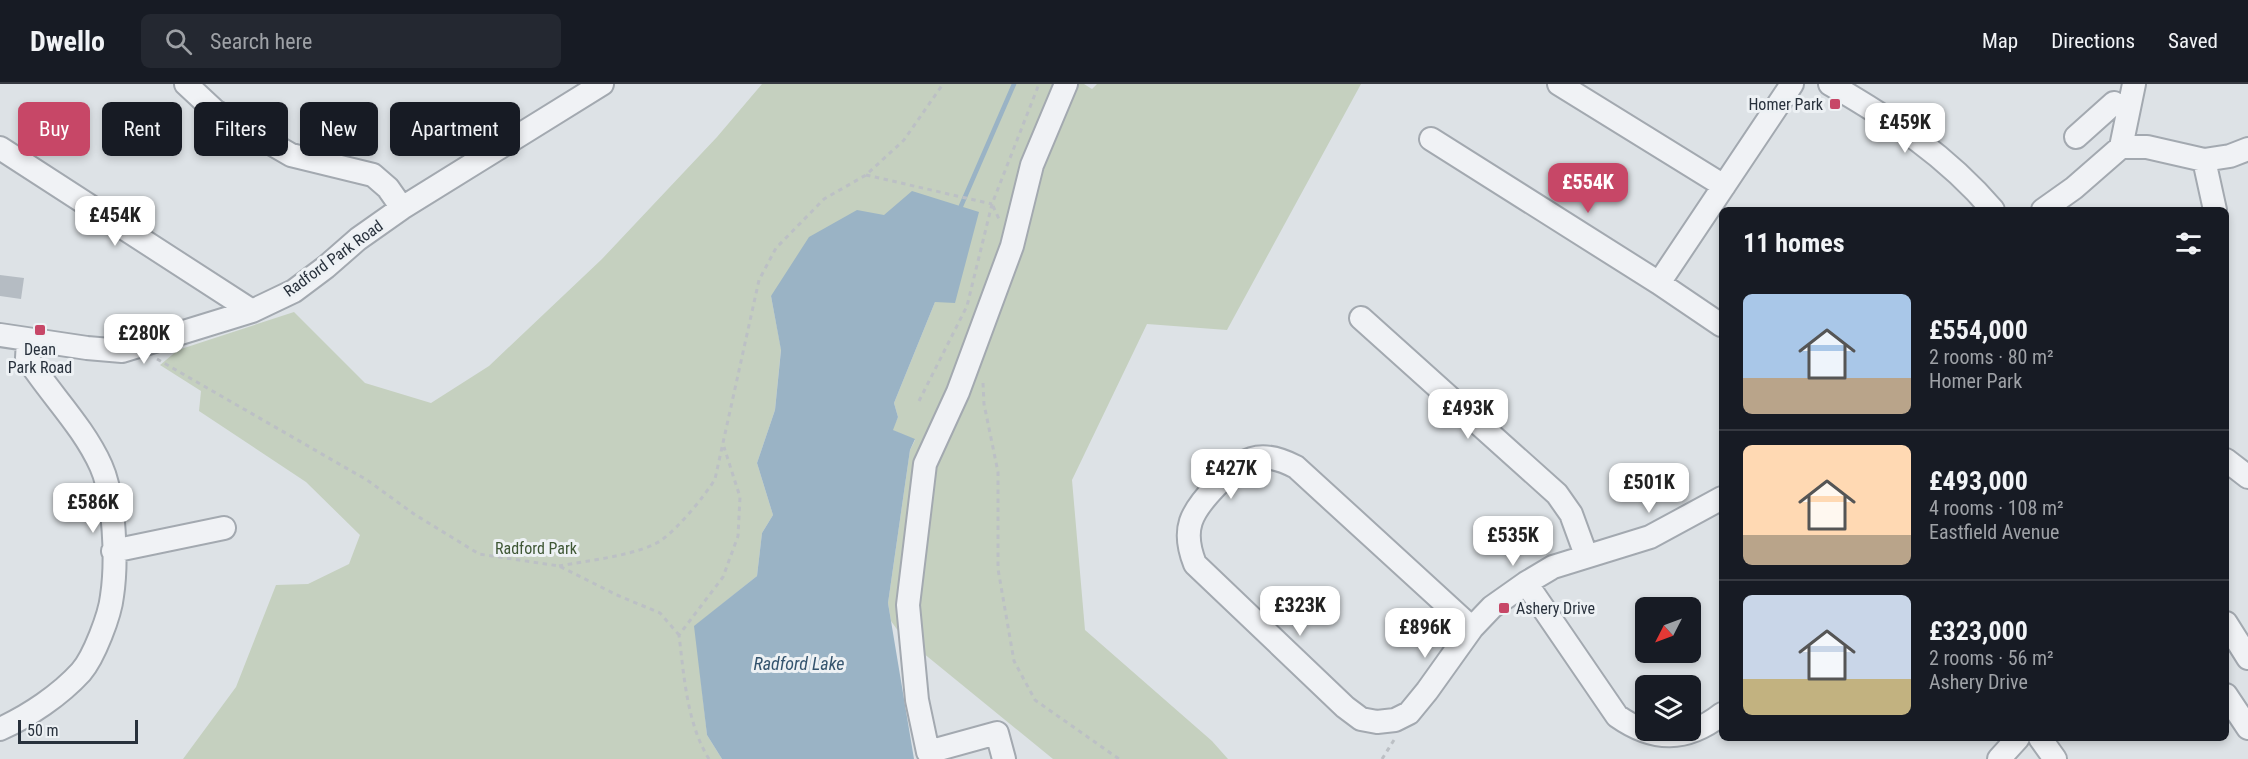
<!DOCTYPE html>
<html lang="en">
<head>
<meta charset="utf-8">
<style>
	body { margin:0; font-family:"Roboto Condensed",sans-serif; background:#242831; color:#f1f3f6; height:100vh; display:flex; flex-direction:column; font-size:22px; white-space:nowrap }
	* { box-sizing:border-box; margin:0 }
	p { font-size:20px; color:#9ea1a6 }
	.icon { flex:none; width:33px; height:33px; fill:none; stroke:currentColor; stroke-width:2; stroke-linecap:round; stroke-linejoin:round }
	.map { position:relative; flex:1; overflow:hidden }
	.sheet { position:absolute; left:1719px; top:123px; width:510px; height:534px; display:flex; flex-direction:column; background:#171b24; border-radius:9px; box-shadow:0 3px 9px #0003 }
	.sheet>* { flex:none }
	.guide { position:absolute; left:18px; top:18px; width:570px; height:54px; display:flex; gap:12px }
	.needle { width:39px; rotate:228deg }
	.tools { position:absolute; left:1635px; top:513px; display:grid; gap:12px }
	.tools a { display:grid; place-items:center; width:66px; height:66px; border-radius:9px; background:#171b24; box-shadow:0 3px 9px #0003; font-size:30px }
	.scale { position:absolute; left:18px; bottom:15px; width:120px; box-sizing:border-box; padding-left:6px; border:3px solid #28313c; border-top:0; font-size:16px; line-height:21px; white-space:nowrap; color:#28313c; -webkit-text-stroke:4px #edf1f4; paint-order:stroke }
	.price { position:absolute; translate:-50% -51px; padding:0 14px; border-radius:12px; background:#fff; color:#222; font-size:20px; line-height:39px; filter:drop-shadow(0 2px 3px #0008) }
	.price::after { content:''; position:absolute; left:50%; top:36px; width:18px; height:14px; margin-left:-9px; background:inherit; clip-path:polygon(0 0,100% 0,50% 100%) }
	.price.selected { background:#c74767; color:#fff }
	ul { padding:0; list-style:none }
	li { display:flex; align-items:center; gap:18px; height:150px; padding:0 24px }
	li+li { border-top:2px solid #363941 }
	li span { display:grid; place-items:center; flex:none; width:168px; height:120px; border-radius:9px; color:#555 }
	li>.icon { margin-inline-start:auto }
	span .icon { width:72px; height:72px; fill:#fffc; stroke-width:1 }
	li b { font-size:26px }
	h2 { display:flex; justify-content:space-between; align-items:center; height:72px; padding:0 24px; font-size:26px }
	.chip { padding:0 21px; border-radius:9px; background:#171b24; box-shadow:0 3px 9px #0003; font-size:21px; line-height:54px }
	.chip.selected { background:#c74767; color:#fff }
	header { display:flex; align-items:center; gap:36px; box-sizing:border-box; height:84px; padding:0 30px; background:#171b24; border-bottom:2px solid #363941 }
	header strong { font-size:28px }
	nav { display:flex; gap:33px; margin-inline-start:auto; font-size:21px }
	.search { width:420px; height:54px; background:#242831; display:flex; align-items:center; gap:15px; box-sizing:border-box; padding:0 21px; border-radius:9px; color:#9ea1a6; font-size:22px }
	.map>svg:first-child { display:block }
</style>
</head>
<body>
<header>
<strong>Dwello</strong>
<div class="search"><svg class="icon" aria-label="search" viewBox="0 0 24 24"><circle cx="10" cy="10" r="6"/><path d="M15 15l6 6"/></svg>Search here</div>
<nav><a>Map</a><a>Directions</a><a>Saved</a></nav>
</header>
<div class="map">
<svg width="2248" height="675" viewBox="0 0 2248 675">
	<rect width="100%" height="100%" fill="#dde2e6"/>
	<path fill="#c5d0bf" d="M762 0H1084L1092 5 1097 0H1361L1227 246 1147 240 1072 396 1085 546 1212 657 1228 675H1053L901 551 891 537 888 519 910 366 915 356 892 346 898 333 894 319 935 218 884 131 771 212 781 265 775 326 757 379 773 431 762 449 757 492 695 542 707 651 722 675H183L236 603 276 501 308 500 349 480 360 451 306 398 199 327 201 307 160 281 178 266 294 228 365 299 431 319 489 282 602 175 717 53Z"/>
	<path fill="#9ab3c5" d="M912 107 979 128 955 219 935 218 894 319 898 333 893 346 915 355 910 366 888 519 914 675H722L707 651 694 542 757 492 762 449 773 431 757 379 775 326 781 266 771 212 809 153 857 126 884 131Z"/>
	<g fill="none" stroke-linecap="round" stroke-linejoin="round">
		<path stroke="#9ab3c5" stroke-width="4.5" d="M961 122 1014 0"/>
	</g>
	<path fill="#b5bcc3" d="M0 191 24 194 21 215 0 212Z"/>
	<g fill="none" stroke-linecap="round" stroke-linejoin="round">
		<g stroke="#a3a9b0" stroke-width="26">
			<path id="minor" d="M186 0 215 27 291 71 373 91 388 104 402 124
				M1559 0 1724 102
				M1830 0C1892 36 1946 71 1993 126
				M2076 53 2114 19
				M1431 55 1659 199 1792 0
				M2121 63 2134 0
				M0 64 252 227
				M2204 76 2215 126
				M2043 126 2074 104 2121 63H2147L2204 76 2230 72 2248 65
				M1659 199 1721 241
				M1361 234 1557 410 1571 430 1586 471
				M0 251 87 264 122 267 252 227 294 207 326 183 358 155 402 124 602 0
				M2226 376 2248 393
				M113 467 224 444
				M1526 499 1617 632C1654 658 1686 658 1722 630
				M2226 539 2248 574
				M1472 544 1296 383C1258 363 1243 375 1216 402 1191 428 1181 445 1195 480L1345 623 1361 635 1377 638 1395 636 1409 629 1427 607 1472 544 1492 523 1526 499 1553 483 1650 453 1722 414
				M2226 611 2248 644
				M0 645C29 632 60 611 81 588 94 573 110 531 112 512 117 479 115 413 101 382 83 342 50 310 27 274L28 256
				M2040 654 2055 675
				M1004 675 997 649 928 668 917 616 908 521 925 380 958 308 1012 162 1032 81 1066 0
				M1999 675 2018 654"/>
		</g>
		<path stroke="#bcc0c5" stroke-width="3" stroke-dasharray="4.5 4.5" stroke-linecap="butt" d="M866 91 992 120
			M993 122 999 135
			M157 275 367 396 414 430 479 470 559 482 617 511 660 529 679 551
			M983 299 984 320 998 388V485L1014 577 1035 616 1119 675
			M919 317 967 222 992 120 1039 0
			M559 482C585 477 642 471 663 455 679 443 705 412 715 395L759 196 776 164 824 115 866 91 904 56 943 0
			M709 675C687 640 684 592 679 551L723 493 738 452 740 413 724 363
			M1382 675 1394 656"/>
		<use href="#minor" stroke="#f0f2f5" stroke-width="22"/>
	</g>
	<g fill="#c74767" stroke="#edf1f4" stroke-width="2">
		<rect x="1829" y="14" width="12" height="12" rx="3"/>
		<rect x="34" y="240" width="12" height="12" rx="3"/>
		<rect x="1498" y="518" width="12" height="12" rx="3"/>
	</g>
	<g text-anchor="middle" stroke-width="6" stroke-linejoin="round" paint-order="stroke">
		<g font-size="16" fill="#28313c" stroke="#edf1f4" text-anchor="end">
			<text x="1823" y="26">Homer Park</text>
			<text x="40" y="271" text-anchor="middle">Dean<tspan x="40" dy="18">Park Road</tspan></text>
			<text x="1516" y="530" text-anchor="start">Ashery Drive</text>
		</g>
		<g font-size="16" fill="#28313c" stroke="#edf1f4">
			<text transform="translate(333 174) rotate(-36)" y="6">Radford Park Road</text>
		</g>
		<g font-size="16" fill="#3f5735" stroke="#edf1f4">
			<text x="536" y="470">Radford Park</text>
		</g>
		<g font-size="18" font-style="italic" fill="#34546e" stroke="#edf1f4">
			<text x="799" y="586">Radford Lake</text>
		</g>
	</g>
</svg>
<div class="tools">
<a><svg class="needle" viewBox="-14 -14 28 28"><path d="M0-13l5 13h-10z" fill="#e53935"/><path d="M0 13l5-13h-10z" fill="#9ea1a6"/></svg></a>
<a><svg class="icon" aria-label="layers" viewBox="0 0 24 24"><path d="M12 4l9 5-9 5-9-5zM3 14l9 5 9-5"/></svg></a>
</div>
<div class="scale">50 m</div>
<b class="price" style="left:1905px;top:70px">£459K</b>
<b class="price selected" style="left:1588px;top:130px">£554K</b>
<b class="price" style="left:115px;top:163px">£454K</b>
<b class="price" style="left:144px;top:281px">£280K</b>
<b class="price" style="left:1468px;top:356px">£493K</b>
<b class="price" style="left:1231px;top:416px">£427K</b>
<b class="price" style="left:1649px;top:430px">£501K</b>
<b class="price" style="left:93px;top:450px">£586K</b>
<b class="price" style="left:1513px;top:483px">£535K</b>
<b class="price" style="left:1300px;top:553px">£323K</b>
<b class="price" style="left:1425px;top:575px">£896K</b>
<div class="guide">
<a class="chip selected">Buy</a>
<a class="chip">Rent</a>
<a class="chip">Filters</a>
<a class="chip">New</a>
<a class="chip">Apartment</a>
</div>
<section class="sheet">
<h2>11 homes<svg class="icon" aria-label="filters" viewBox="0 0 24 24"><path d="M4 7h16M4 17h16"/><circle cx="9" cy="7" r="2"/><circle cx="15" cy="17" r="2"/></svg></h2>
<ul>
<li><span style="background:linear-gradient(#a9c7e8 70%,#b9a48a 0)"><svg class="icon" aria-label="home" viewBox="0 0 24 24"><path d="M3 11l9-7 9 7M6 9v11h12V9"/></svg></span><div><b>£554,000</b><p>2 rooms · 80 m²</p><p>Homer Park</p></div></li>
<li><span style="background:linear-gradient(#ffd9b3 75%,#b9a48a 0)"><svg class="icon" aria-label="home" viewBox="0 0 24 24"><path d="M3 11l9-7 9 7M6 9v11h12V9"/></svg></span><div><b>£493,000</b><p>4 rooms · 108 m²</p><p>Eastfield Avenue</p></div></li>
<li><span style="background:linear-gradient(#c9d6e8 70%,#c2b280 0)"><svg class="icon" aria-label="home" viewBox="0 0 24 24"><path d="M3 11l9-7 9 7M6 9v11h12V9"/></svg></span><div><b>£323,000</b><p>2 rooms · 56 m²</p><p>Ashery Drive</p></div></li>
</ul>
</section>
</div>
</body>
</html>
